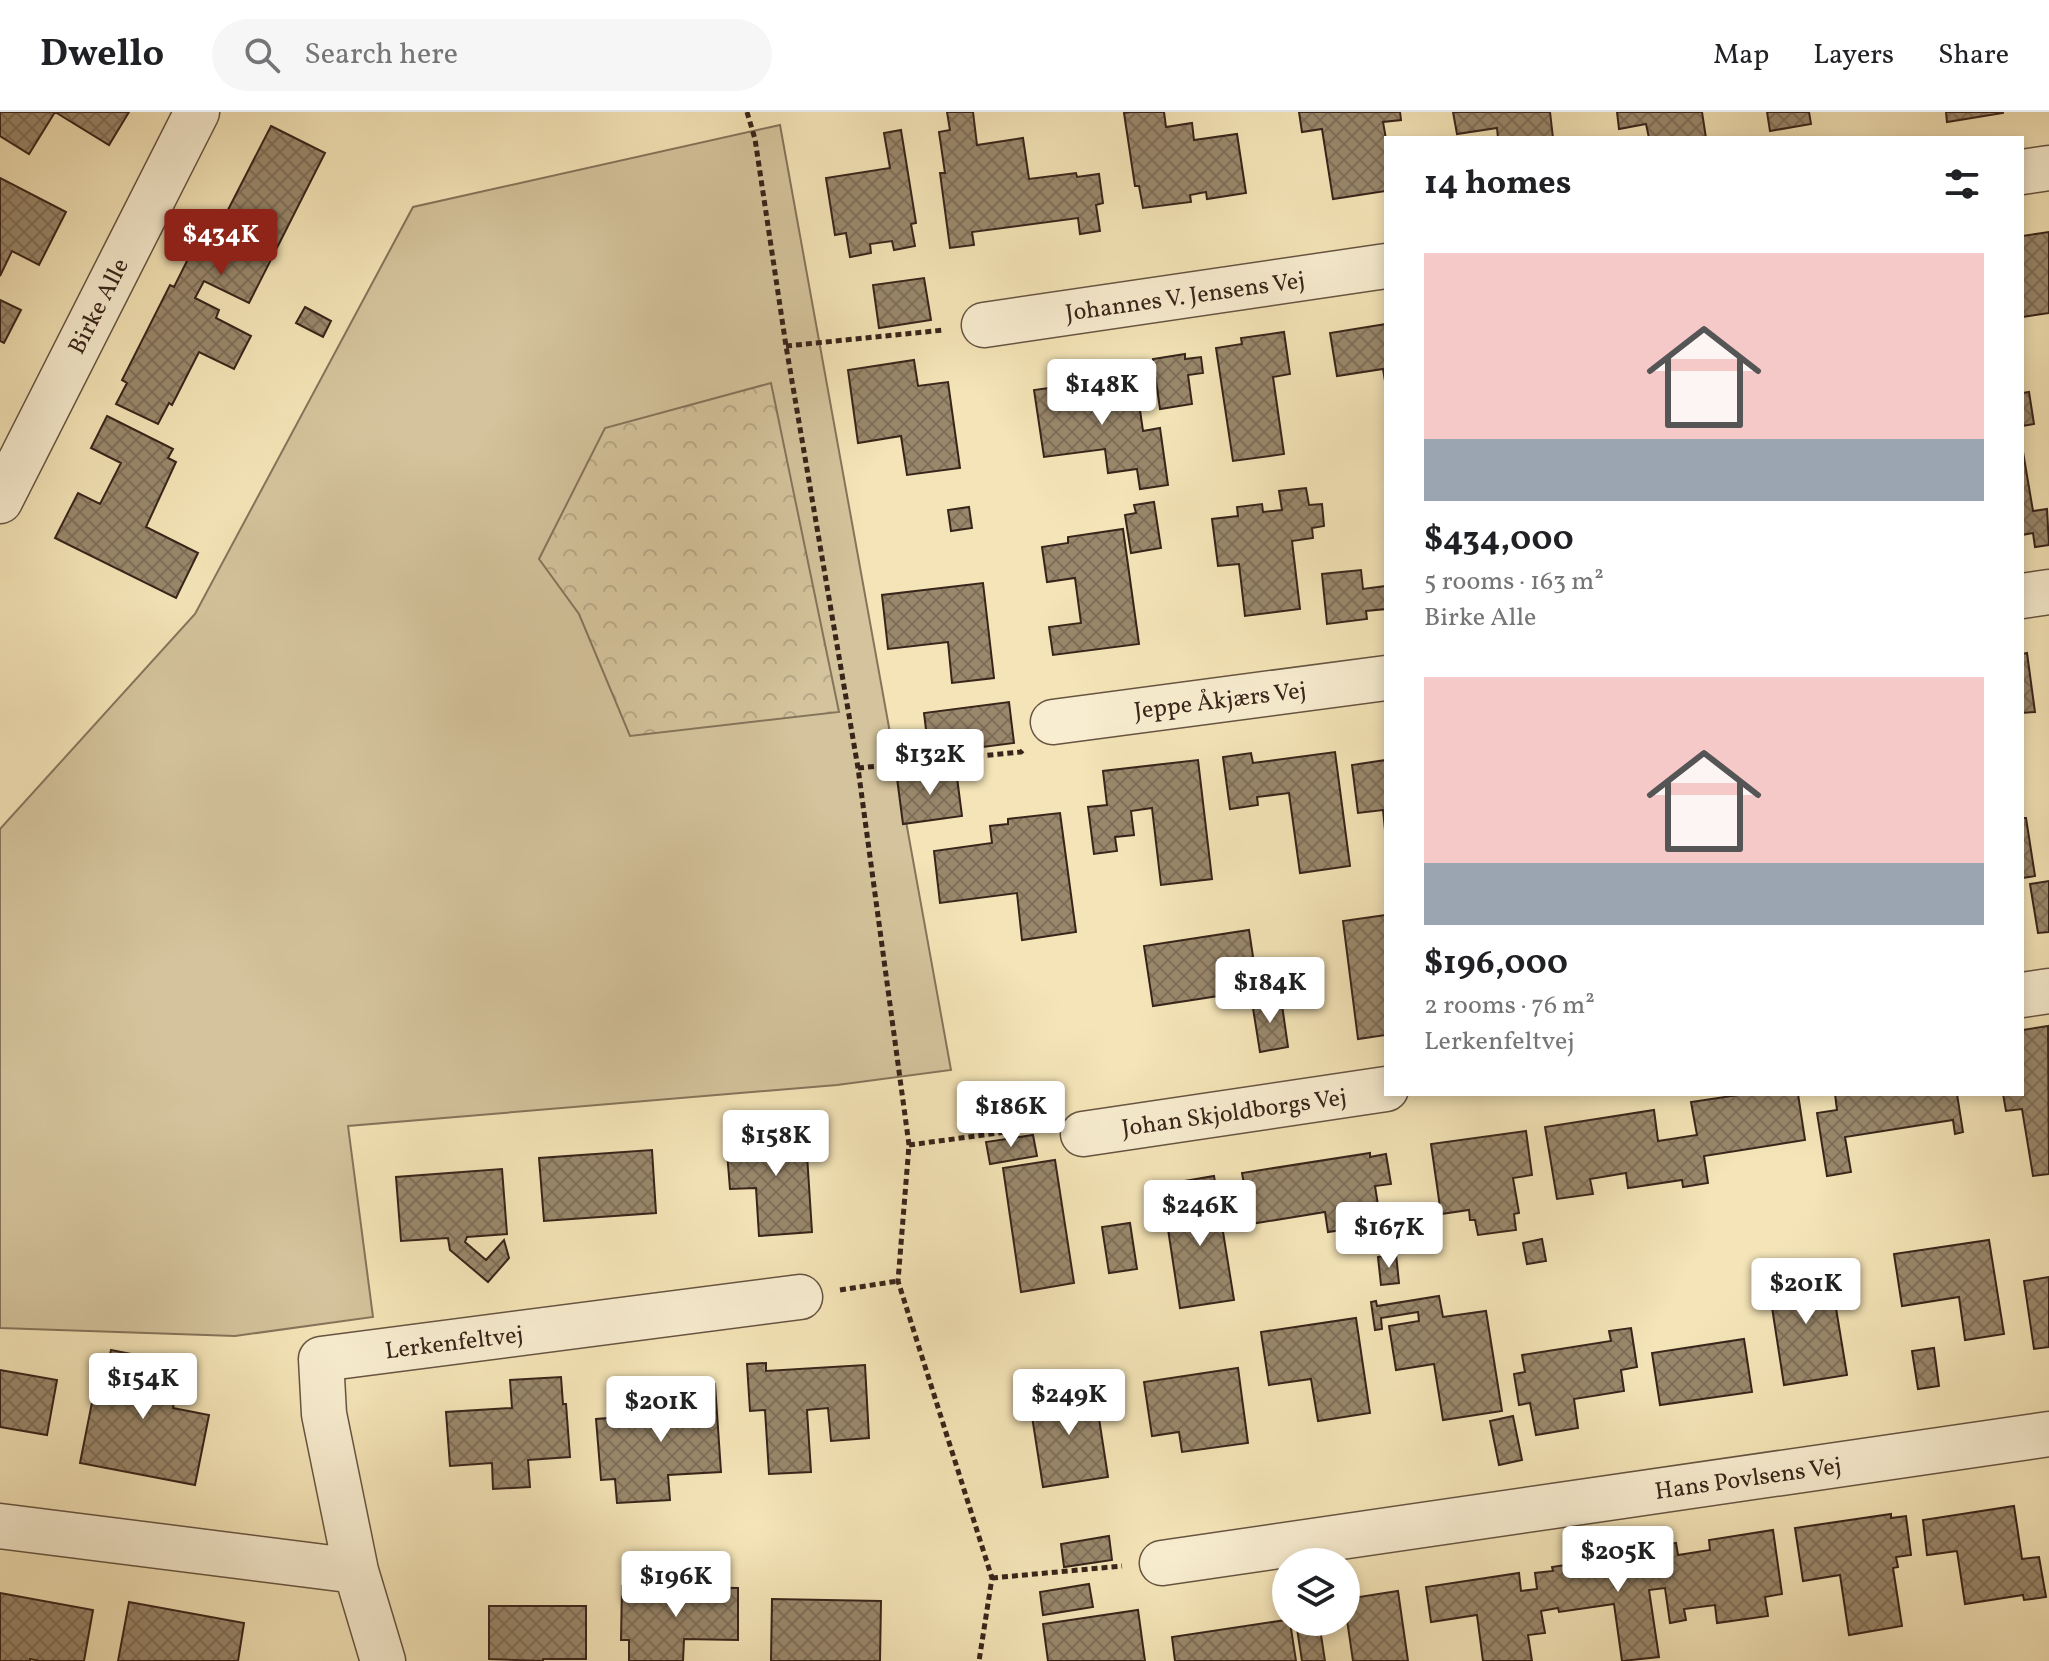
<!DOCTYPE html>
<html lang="en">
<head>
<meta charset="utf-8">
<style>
	body { margin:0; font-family:Vollkorn,serif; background:#f6f6f6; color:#202124; height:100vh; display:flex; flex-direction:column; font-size:30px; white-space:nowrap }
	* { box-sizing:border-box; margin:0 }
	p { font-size:26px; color:#757577 }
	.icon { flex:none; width:44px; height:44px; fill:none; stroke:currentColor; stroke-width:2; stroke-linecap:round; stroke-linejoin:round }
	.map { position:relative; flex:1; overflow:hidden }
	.drawer { position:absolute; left:1384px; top:24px; width:640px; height:960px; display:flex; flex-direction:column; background:#fff; border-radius:0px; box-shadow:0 4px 12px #0003 }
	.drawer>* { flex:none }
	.controls { position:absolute; left:1272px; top:1436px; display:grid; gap:16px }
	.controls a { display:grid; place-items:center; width:88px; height:88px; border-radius:50%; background:#fff; box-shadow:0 4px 12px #0003; font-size:40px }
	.price { position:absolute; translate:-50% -68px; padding:0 18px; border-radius:8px; background:#fff; color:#222; font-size:26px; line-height:52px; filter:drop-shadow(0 2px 4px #0008) }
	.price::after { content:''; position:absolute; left:50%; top:48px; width:24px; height:18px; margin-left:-12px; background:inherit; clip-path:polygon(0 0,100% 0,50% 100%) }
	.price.active { background:#8f2418; color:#fff }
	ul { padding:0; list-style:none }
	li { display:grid; align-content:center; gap:16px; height:424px; padding:0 40px }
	li span { display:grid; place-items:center; height:248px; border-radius:0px; color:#555 }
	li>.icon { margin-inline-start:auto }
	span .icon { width:144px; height:144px; fill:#fffc; stroke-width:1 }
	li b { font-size:34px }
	h2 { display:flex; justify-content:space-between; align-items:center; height:96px; padding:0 40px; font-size:34px }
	header { display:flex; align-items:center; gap:48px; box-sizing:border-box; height:112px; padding:0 40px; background:#fff; border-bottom:2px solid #e0e0e0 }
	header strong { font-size:38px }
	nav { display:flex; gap:44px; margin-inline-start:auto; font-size:28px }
	.search { width:560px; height:72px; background:#f6f6f6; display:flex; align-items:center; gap:20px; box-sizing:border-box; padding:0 28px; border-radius:44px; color:#757577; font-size:30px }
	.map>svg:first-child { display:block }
</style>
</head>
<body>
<header>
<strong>Dwello</strong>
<div class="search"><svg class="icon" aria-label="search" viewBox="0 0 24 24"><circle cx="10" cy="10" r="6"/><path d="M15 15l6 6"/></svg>Search here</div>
<nav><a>Map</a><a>Layers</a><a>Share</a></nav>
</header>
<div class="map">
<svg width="2049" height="1549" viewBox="0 0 2049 1549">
	<defs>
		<pattern id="park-crowns" width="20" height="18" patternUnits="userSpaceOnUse" patternTransform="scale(2)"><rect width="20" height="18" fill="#d4c39c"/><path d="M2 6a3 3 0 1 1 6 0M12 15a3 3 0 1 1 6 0" fill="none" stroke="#b7a786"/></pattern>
		<pattern id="building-cross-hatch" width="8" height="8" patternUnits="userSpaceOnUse" patternTransform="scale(2)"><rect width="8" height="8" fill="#9a886c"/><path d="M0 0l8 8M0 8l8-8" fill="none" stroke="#7f6f58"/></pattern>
	</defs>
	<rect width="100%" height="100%" fill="#f4e4b7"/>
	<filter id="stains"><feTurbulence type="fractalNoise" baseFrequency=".0025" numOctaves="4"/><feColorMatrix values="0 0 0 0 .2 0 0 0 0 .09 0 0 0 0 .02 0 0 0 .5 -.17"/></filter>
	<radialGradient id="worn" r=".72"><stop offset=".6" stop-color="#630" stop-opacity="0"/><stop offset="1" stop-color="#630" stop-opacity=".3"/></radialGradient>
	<path fill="#d4c39c" stroke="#86745b" stroke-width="2" d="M780 13 951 958 837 973 348 1014 373 1205 235 1224 0 1216V717L195 502 413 95Z"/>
	<path fill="url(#park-crowns)" stroke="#86745b" stroke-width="2" d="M771 271 839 600 630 624 579 502 539 447 605 316Z"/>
	<path fill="url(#building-cross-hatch)" stroke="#38241a" stroke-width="2" d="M0 0H129L109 33 55 0 29 42 0 24Z
		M947 0H973L977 33 1023 26 1029 67 1076 61 1077 65 1099 62 1103 91 1096 93 1100 119 1080 122 1078 106 972 120 974 133 950 136 940 61H945L939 20 950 18Z
		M1131 0H1164L1166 15 1192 11 1194 28 1237 22 1246 81 1207 87 1206 80 1190 83 1191 90 1143 96 1139 74H1135L1124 1Z
		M1299 0H1400L1401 8 1383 10 1386 27V79L1333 87 1322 17 1302 20Z
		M1453 0H1550L1553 26H1498L1497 16 1457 22Z
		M1617 0H1702L1706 26H1649L1646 12 1619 17Z
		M1767 0H1809L1811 12 1770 19Z
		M1946 0H2003V1L1947 10Z
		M271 14 325 41 249 191 204 169 195 186 219 198 216 206 251 224 234 257 199 240 172 293 169 291 158 312 116 292 127 271 122 268 170 173 174 175 199 125 211 131Z
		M901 18 916 111 911 112 915 134 894 138 892 129 870 132 871 141 850 145 846 121 835 123 826 66 890 56 884 21Z
		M0 66 66 100 39 153 12 139 0 164Z
		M2049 120V201L2022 205V124Z
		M924 166 931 208 879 216 873 173Z
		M0 188 21 198 4 231 0 229Z
		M305 195 331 209 323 225 296 211Z
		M1386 212V275L1383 257 1337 264 1330 221Z
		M1284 220 1290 262 1273 265 1284 342 1233 349 1216 236 1242 232 1241 226Z
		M1185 242V247L1201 245 1203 261 1188 263 1192 292 1160 297 1153 247Z
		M914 248 918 274 948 270 960 356 907 363 901 324 858 331 848 258Z
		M1135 264 1143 319 1160 316 1168 373 1140 377 1137 357 1108 361 1105 337 1044 345 1034 278Z
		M2029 280 2034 312 2022 314V281Z
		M107 304 173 337 168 346 176 350 146 415 198 441 176 486 55 426 78 381 100 392 121 351 91 336Z
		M2022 334 2033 399 2047 397 2049 433 2035 435 2033 421 2022 423Z
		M1306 376 1309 393 1322 392 1324 414 1312 416 1313 426 1292 429 1300 497 1245 504 1239 452 1218 454 1212 407 1238 404 1237 395 1262 392 1263 400 1282 398 1279 379Z
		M1154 390 1161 436 1131 441 1125 403 1136 401 1134 393Z
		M969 395 972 416 951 419 948 398Z
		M1123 417 1139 532 1053 543 1049 515 1081 511 1075 466 1047 470 1042 435 1068 431V425Z
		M1361 458 1363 477 1386 474V497L1366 499 1367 507 1327 512 1322 462Z
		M983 471 994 566 952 571 948 530 888 537 882 483Z
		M2027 541 2035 600 2022 601V542Z
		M1009 590 1014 631 929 642 924 601Z
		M1335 640 1350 754 1300 761 1289 681 1257 685 1258 693 1230 697 1223 645 1251 641 1253 651Z
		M1198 648 1212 767 1161 773 1152 696 1131 699 1134 723 1115 725 1117 739 1094 742 1088 695 1107 693 1103 659Z
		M1386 648V718H1385L1383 698 1358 701 1352 653Z
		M956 658 962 704 903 712 897 666Z
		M1060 701 1076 820 1022 828 1017 781 940 791 934 739 992 731 990 714 1008 712V707Z
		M2022 706H2026L2035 764 2022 766Z
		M2049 769V820L2038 821 2030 772Z
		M1386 803V923L1358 927 1343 809Z
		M1249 818 1258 878 1153 894 1144 834Z
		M1281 886 1288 935 1260 940 1252 890Z
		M2048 914 2049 1062 2033 1064 2022 997 2006 999 2003 982H2022V918Z
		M1745 982H1798L1805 1028 1704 1044 1708 1071 1683 1075 1682 1068 1628 1076 1626 1061 1590 1067 1593 1082 1557 1087 1545 1015 1654 998 1658 1029 1697 1023 1691 990Z
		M1835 982H1957L1963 1020 1955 1022 1953 1008 1845 1025 1851 1060 1827 1064 1817 1001 1837 998Z
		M805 1012 812 1120 759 1124 756 1076 730 1077 727 1040 753 1038 751 1016Z
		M1526 1019 1532 1063 1513 1066 1519 1101 1514 1102 1516 1118 1478 1123 1475 1108H1470L1469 1098 1441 1102 1431 1032Z
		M1033 1023 1037 1044 990 1052 986 1030Z
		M652 1038 656 1101 544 1109 539 1046Z
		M1370 1041V1045L1386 1042 1391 1072 1375 1074 1381 1112 1328 1120 1325 1100 1251 1112 1242 1061Z
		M1055 1048 1074 1171 1021 1180 1003 1056Z
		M502 1057 507 1122 467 1125 465 1130 486 1148 504 1128 509 1146 488 1170 450 1138 448 1126 401 1129 396 1065Z
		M1214 1064 1234 1188 1180 1196 1166 1104 1188 1101 1184 1069Z
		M1130 1111 1137 1157 1109 1161 1102 1115Z
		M1542 1127 1546 1149 1527 1152 1523 1131Z
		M1989 1128 2004 1222 1965 1228 1959 1185 1902 1194 1894 1142Z
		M1396 1142 1399 1171 1381 1173 1378 1145Z
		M1818 1153 1820 1168 1831 1166 1847 1263 1784 1273 1769 1176 1773 1175 1771 1160Z
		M2049 1165V1235L2034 1237 2024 1169Z
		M1439 1184 1443 1205 1486 1199 1502 1299 1443 1308 1434 1252 1396 1258 1389 1214 1419 1209 1418 1200 1381 1206 1382 1217 1375 1218 1371 1190 1376 1189 1377 1194Z
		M1356 1206 1370 1301 1318 1309 1311 1267 1269 1273 1261 1220Z
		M1631 1216 1637 1255 1621 1258 1624 1279 1574 1287 1578 1316 1536 1323 1530 1291 1519 1293 1514 1262 1525 1260 1522 1243 1611 1229 1609 1219Z
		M1744 1227 1752 1280 1660 1293 1652 1241Z
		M1934 1236 1939 1274 1918 1277 1912 1239Z
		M111 1238 182 1252 173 1296 209 1303 195 1373 80 1351 101 1245 109 1247Z
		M766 1251V1259L865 1253 869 1326 831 1329 828 1296 807 1298 811 1360 769 1362 765 1298 750 1299 747 1252Z
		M1238 1256 1248 1331 1182 1340 1179 1320 1152 1324 1144 1270Z
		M0 1258 57 1268 47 1323 0 1315Z
		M561 1265 563 1292H566L570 1345 528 1348 530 1375 493 1377 492 1351 450 1354 446 1300 512 1296 510 1268Z
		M715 1272 721 1360 668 1363 670 1388 617 1391 615 1367 601 1368 596 1307 663 1302 661 1276Z
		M1094 1274 1108 1365 1043 1375 1029 1285Z
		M1513 1304 1522 1348 1499 1353 1490 1309Z
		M2014 1394 2022 1447 2039 1445 2046 1485 2024 1488 2023 1483 1965 1492 1957 1439 1927 1443 1923 1408Z
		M1891 1402V1406L1906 1404 1911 1443 1896 1445 1898 1455 1893 1456 1902 1514 1849 1523 1840 1463 1803 1469 1795 1416Z
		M1773 1418 1782 1482 1765 1485 1768 1504 1717 1511 1715 1493 1684 1497 1686 1508 1670 1511 1665 1476 1649 1478 1659 1545 1622 1549 1614 1492 1559 1500 1558 1496 1541 1499 1545 1521 1528 1523 1532 1549H1483L1477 1503 1431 1510 1426 1475 1519 1461 1521 1479 1537 1477 1535 1461 1553 1459 1552 1455 1643 1441 1645 1452 1661 1450 1658 1434 1676 1431 1678 1443 1710 1438 1709 1428Z
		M1109 1424 1112 1448 1064 1455 1061 1432Z
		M1089 1472 1093 1495 1043 1503 1040 1480Z
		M622 1474 738 1476V1528L684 1527 683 1549H629V1528H621Z
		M1398 1479 1408 1549H1353L1346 1501V1487Z
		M0 1481 93 1498 84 1549H40L30 1547V1549H0Z
		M772 1487 881 1489 880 1549H771Z
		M129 1490 244 1511 238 1549H118Z
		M489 1494H586V1547H543V1549L489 1547Z
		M1138 1498 1145 1549H1048L1043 1512Z
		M1286 1508V1510H1290L1296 1549H1175L1172 1525Z
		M1296 1510H1319L1325 1549H1302Z"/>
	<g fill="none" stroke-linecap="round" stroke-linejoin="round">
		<g stroke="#675441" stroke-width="47">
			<path id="minor" d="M2022 60 2049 56
				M984 213 1386 154
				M0 389 197 0
				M2022 484 2049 480
				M1053 610 1386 566
				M2022 883 2049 879
				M1083 1022 1386 977
				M0 1414 356 1459
				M1162 1451 2049 1322
				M383 1549 356 1459 324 1302 321 1247 800 1185"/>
		</g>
		<path stroke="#38241a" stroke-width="5" stroke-dasharray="6 4" stroke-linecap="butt" d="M747 0 755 27 786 234 858 656 909 1033 898 1169 992 1466 979 1549
			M786 234 944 218
			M858 656 1021 640 1024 637
			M909 1033 1043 1015
			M840 1178 898 1169
			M992 1466 1122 1454"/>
		<use href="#minor" stroke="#f8edd0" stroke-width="44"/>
	</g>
	<g text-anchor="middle" stroke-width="6" stroke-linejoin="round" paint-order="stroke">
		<g font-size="24" fill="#38241a" stroke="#f8edd0">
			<text transform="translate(1185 184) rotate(-8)" y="8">Johannes V. Jensens Vej</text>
			<text transform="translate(98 194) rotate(-63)" y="8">Birke Alle</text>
			<text transform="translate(1220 588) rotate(-7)" y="8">Jeppe Åkjærs Vej</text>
			<text transform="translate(1234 1000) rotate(-8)" y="8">Johan Skjoldborgs Vej</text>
			<text transform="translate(454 1230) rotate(-7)" y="8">Lerkenfeltvej</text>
			<text transform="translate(1748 1366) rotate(-8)" y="8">Hans Povlsens Vej</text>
		</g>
	</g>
	<rect width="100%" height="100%" filter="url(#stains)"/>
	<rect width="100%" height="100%" fill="url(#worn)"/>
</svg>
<div class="controls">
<a><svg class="icon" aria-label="layers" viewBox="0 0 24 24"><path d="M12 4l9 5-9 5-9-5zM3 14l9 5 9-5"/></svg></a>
</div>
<b class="price active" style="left:221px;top:165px">$434K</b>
<b class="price" style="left:1102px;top:315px">$148K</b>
<b class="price" style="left:930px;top:685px">$132K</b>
<b class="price" style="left:1270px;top:913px">$184K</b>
<b class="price" style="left:1011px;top:1037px">$186K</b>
<b class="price" style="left:776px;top:1066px">$158K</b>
<b class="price" style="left:1200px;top:1136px">$246K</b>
<b class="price" style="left:1389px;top:1158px">$167K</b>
<b class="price" style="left:1806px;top:1214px">$201K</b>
<b class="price" style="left:143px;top:1309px">$154K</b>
<b class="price" style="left:1069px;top:1325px">$249K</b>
<b class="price" style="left:661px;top:1332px">$201K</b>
<b class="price" style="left:1618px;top:1482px">$205K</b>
<b class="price" style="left:676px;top:1507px">$196K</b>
<section class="drawer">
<h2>14 homes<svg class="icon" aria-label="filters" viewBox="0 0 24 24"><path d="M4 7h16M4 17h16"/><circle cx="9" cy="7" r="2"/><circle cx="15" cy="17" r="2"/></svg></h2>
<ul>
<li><span style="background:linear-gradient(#f6c9c9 75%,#9aa5b1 0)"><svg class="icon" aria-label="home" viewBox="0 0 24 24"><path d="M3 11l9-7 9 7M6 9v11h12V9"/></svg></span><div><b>$434,000</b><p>5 rooms · 163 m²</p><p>Birke Alle</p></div></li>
<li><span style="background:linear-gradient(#f6c9c9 75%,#9aa5b1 0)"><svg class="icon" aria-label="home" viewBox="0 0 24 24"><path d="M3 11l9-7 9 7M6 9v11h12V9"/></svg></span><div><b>$196,000</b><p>2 rooms · 76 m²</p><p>Lerkenfeltvej</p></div></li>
</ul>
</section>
</div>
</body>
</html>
